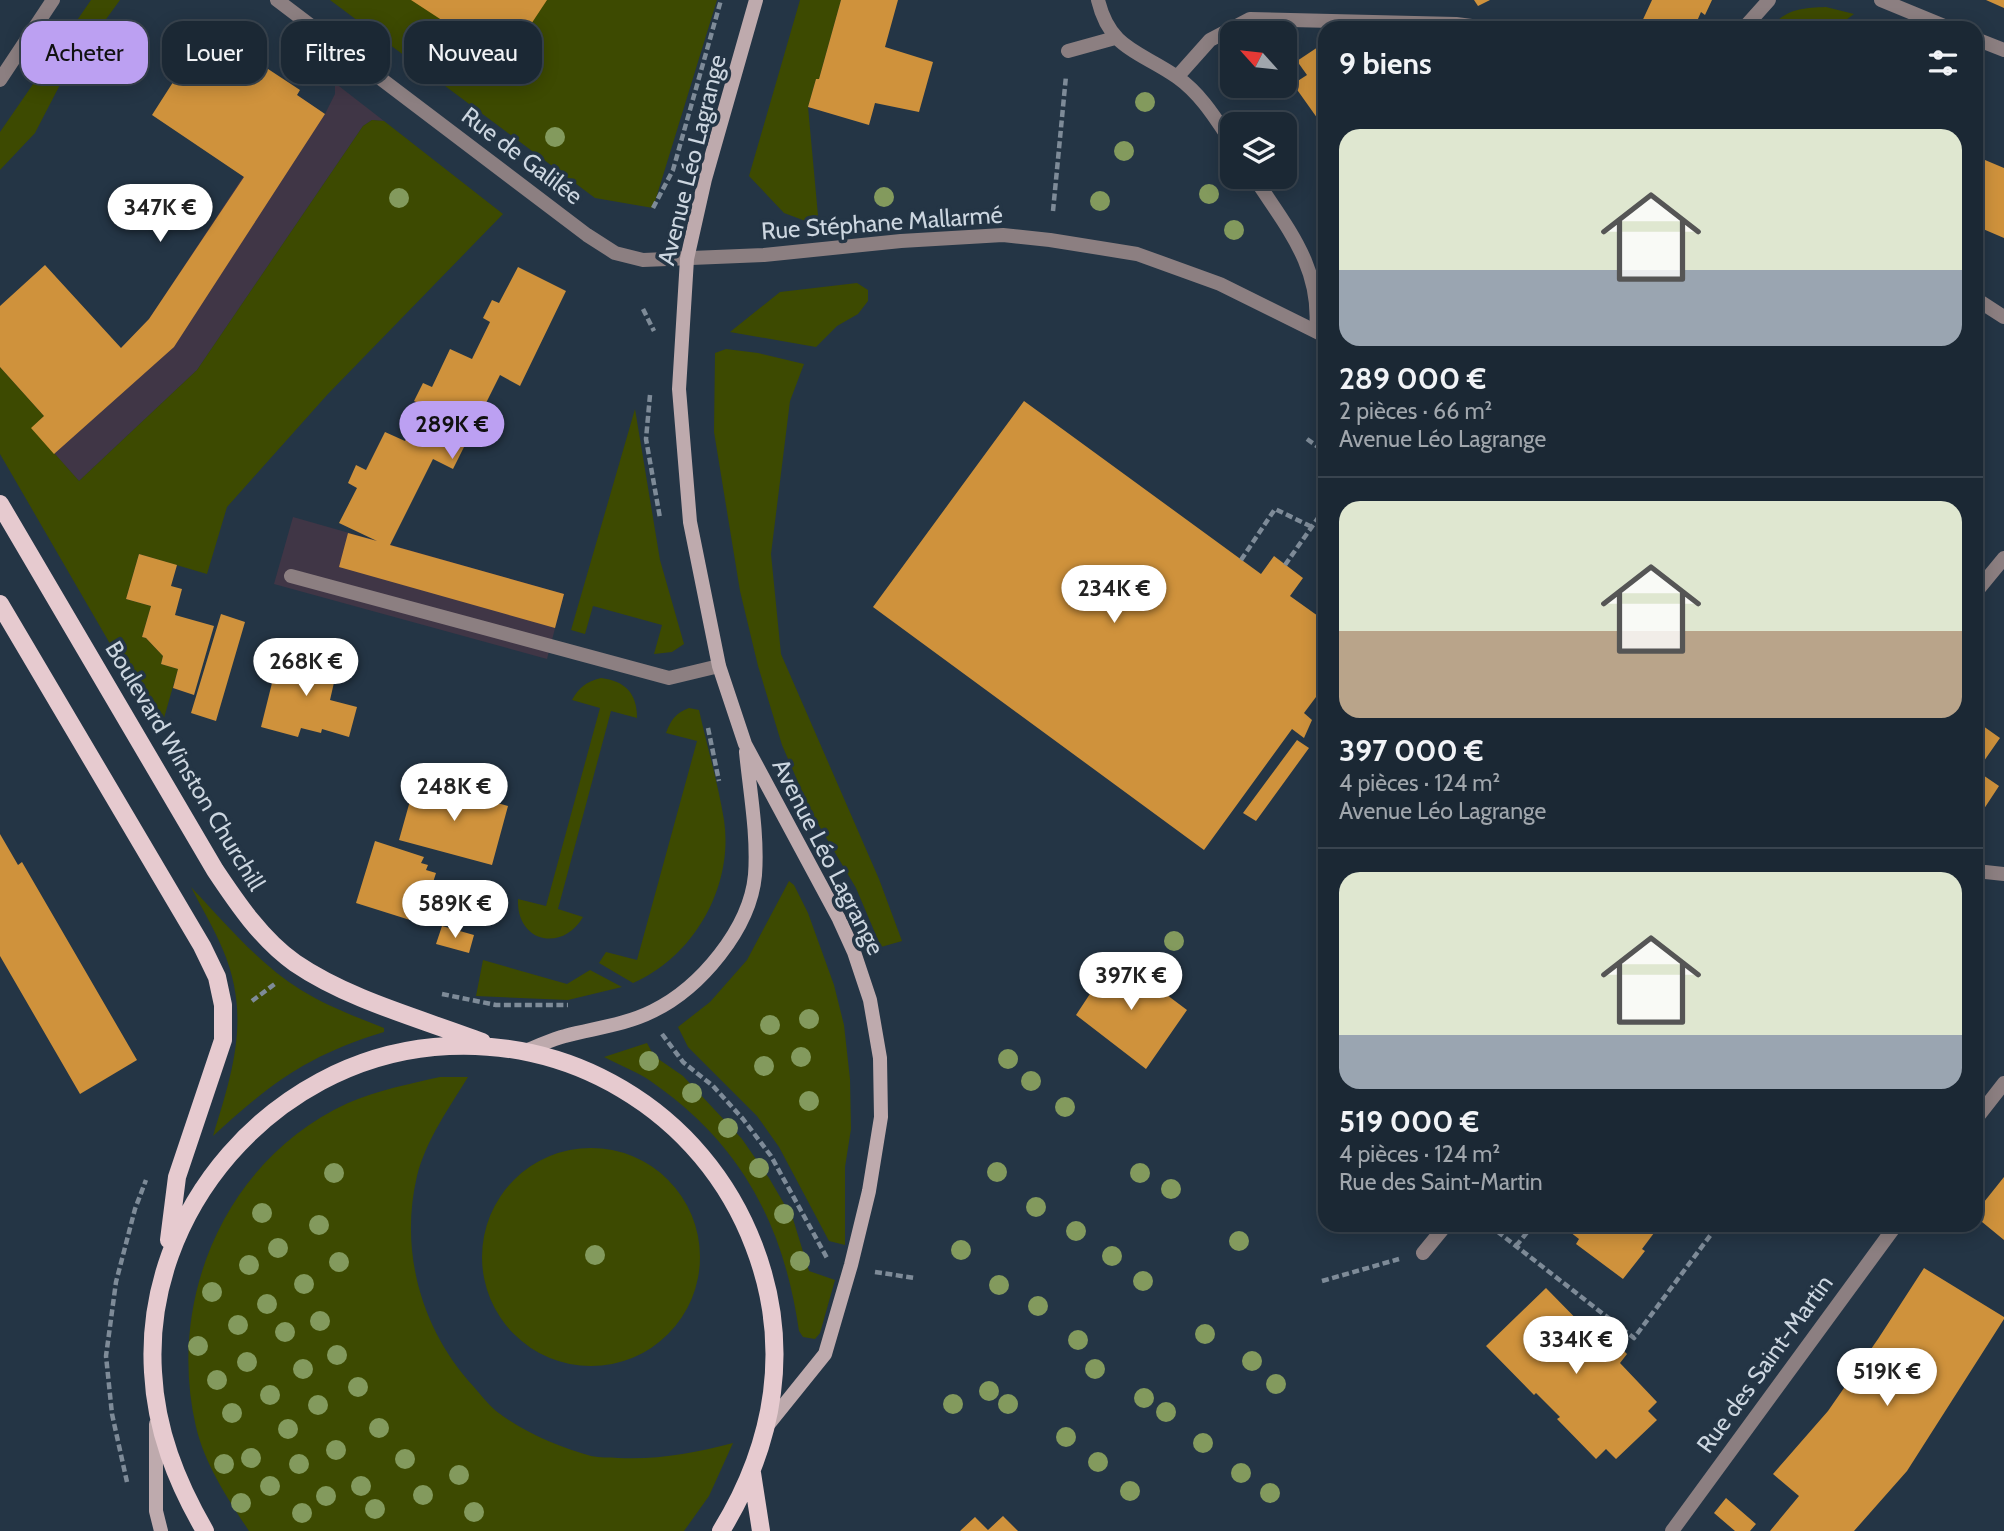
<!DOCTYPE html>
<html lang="fr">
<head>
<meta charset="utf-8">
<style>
	body { margin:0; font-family:Cabin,sans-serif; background:#24303c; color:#f1f3f6; height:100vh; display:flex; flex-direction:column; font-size:26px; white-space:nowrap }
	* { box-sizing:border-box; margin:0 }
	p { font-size:23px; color:#a0a6ac }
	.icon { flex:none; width:38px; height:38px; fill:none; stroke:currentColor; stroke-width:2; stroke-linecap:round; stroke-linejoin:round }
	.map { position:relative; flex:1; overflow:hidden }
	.panel { position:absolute; left:1318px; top:21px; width:665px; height:1211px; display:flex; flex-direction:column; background:#1b2834; border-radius:21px; box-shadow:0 4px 18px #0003,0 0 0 2px #39444f }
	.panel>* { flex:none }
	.hud { position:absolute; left:21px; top:21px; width:665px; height:63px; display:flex; gap:14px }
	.needle { width:46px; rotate:297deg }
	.buttons { position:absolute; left:1220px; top:21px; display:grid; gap:14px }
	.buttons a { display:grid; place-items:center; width:77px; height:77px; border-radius:14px; background:#1b2834; box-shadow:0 4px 18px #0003,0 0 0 2px #39444f; font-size:35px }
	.price { position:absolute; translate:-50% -60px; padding:0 16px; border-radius:24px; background:#fff; color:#222; font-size:23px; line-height:46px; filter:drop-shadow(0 2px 4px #0008) }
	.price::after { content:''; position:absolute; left:50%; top:42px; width:21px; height:16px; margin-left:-10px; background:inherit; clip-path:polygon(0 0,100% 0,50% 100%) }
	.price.selected { background:#bca0f2; color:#111 }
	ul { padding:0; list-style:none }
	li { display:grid; align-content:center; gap:14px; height:371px; padding:0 21px }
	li+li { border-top:2px solid #39444f }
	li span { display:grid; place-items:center; height:217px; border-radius:21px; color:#555 }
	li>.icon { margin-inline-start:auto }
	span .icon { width:126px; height:126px; fill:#fffc; stroke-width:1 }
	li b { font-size:30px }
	h2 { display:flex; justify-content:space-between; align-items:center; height:84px; padding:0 21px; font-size:30px }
	.pill { padding:0 24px; border-radius:21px; background:#1b2834; box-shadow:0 4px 18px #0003,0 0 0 2px #39444f; font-size:24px; line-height:63px }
	.pill.selected { background:#bca0f2; color:#111 }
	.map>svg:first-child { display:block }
</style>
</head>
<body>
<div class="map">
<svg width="2004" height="1531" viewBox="0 0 2004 1531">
	<rect width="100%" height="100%" fill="#243545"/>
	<path fill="#403646" d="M335 83 384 121 372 120 363 126 197 370 79 481 31 428 121 348 149 319 297 95 325 114 335 94Z
		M293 517 564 594 547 659 274 584Z"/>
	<path fill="#3d4a01" d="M91 0H120L64 77 35 133 0 170V132Z
		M330 0H717L653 208 595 198Z
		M800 0H841L819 79H816L808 107 819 226 784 213 749 176Z
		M1826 7 1854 14 1835 28H1770C1786 9 1802 8 1826 7Z
		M372 120 384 121 503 214 327 395 227 507 207 574 139 554 126 599 151 606 142 637 146 638 163 656 161 664 178 669 162 725 138 692 0 454V367L44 416 32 428 79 481 197 370 363 126Z
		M857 283 868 290V301L858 314 837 326 816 347 730 332 780 292Z
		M726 349 758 353 804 364 790 401 771 554 781 654 879 879 902 941 881 947 856 888 811 812 782 745 758 666 740 591 714 432 715 353Z
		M635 409 660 560 684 644 672 652 654 654 662 625 593 606 585 634 571 630Z
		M601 678C625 681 637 693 637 718L611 711 558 909 583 917C562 953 516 942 518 899L546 906 600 708 572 700C579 687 586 682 601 678Z
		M689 708 699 710C707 746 718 783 724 820 734 886 694 957 633 983L599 963 606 952 637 960 697 741 666 733C671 719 676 713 689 708Z
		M789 881 794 885 808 913 834 985 844 1025 850 1079 851 1129 845 1167V1245L829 1241 779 1147 757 1116 688 1047 678 1027 710 1002 747 960Z
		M191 887C225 923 258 963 301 990 327 1006 356 1017 384 1028V1032C308 1055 271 1083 213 1136 233 1071 251 1016 223 950 214 928 201 907 191 887Z
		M483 960 567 984 590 970 622 987 568 1000 476 996Z
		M647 1043 654 1056 683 1076 742 1139 769 1178 793 1219 809 1271 835 1280 820 1333 815 1339 803 1337 799 1331C784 1227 743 1147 656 1085 641 1073 621 1066 604 1057Z
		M440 1077H468C449 1108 426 1140 417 1176 399 1252 422 1331 474 1387 481 1395 488 1404 496 1411 523 1432 558 1447 591 1456 600 1458 609 1457 618 1458 658 1460 694 1453 733 1443L709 1496 684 1531H249C228 1499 205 1465 196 1427 166 1298 226 1159 348 1103 378 1090 409 1084 440 1077Z
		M482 1257a109 109 0 1 1 218 0a109 109 0 1 1-218 0Z"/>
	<path fill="#cf923c" d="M411 0H547L506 62Z
		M841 0H898L885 47 933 62 919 112 875 103 869 125 808 107 816 79H819Z
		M1474 0H1490L1478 6Z
		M1652 0H1712L1705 15 1701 12 1694 28H1639Z
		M1986 0H2004V8Z
		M207 29 300 90 297 95 325 114 174 347 54 454 31 428 44 416 0 367V306L45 265 121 348 149 319 244 177 152 115Z
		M1324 43 1325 44V129L1293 84 1307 75 1297 61Z
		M1985 160 2004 168V238L1976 226V179Z
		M518 267 566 291 520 386 500 375 453 469 433 459 390 545 564 594 555 628 339 567 348 533 377 541 339 523 357 488 348 483 356 465 366 470 385 432 405 441 422 405 414 401 423 383 432 387 450 349 472 359 490 322 483 318 492 300 499 303Z
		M1024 401 1261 574 1274 556 1303 578 1290 596 1325 621V685L1304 713 1312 720 1304 738 1292 729 1204 850 873 607Z
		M139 554 177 565 171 586 182 589 175 615 214 626 194 695 173 688 178 669 161 664 163 656 146 638 142 637 151 606 126 599Z
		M221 614 245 622 216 721 191 713Z
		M280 651 338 665 330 700 357 707 349 737 322 729 321 733 301 728 298 737 261 727Z
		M1976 721 2000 738 1977 771 1999 786 1976 821Z
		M1297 740 1309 748 1256 821 1243 813Z
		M415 783 437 789 438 786 508 806 492 865 399 840Z
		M0 834 18 865 22 862 137 1060 80 1094 0 956Z
		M375 841 424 857 421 863 428 865 426 870 436 873 421 920H410L356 903Z
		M442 926 474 935 469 953 436 944Z
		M1115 956 1187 1010 1146 1069 1076 1015Z
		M2004 1177V1240L1976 1217V1212Z
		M1561 1225H1660L1642 1249 1645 1251 1623 1279 1576 1244 1579 1239Z
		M1924 1268 2004 1317V1319L1907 1471 1854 1531H1770L1799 1496 1773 1474 1828 1411 1878 1339Z
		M1546 1288 1594 1337 1602 1329 1627 1354 1620 1363 1657 1402 1648 1411 1657 1420 1616 1459 1606 1449 1596 1459 1557 1419 1560 1417 1536 1393 1534 1395 1486 1346Z
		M1726 1498 1756 1524 1750 1531H1735L1714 1513Z
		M1003 1516 1018 1531H960L975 1517 988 1530Z"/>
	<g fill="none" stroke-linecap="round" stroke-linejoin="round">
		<path stroke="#7e8b98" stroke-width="4.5" stroke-dasharray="7 3.5" stroke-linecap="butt" d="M653 208 673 170 721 0
			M1053 211 1066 76
			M643 309 654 331
			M650 395 646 439 660 518
			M1307 439 1325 452
			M1241 560 1275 509 1310 526
			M1285 565 1325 508
			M708 728 719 781
			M442 994 496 1005H568
			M252 1001 276 983
			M662 1034 683 1062 713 1086 743 1119 771 1156 827 1258
			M1489 1225 1634 1338 1718 1225
			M1516 1246 1533 1225
			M875 1272 915 1278
			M1322 1281 1399 1259
			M127 1482 112 1414 106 1356 116 1282 135 1209 146 1180"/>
		<path stroke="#8c7f81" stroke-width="14" d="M1098 0C1110 50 1140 51 1177 77 1201 94 1216 119 1232 143
			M1881 0 1949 28
			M1744 28 1769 0
			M1976 39 2004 50
			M1068 51 1115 38
			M1177 77 1210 40 1250 19 1456 24 1487 28
			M1254 177C1287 228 1322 267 1316 331
			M1976 299 2004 317
			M291 576 669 678 719 666
			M1423 1253 1446 1225"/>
		<path stroke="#8c7f81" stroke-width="14" d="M277 0 587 235 615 253 643 260 764 255 901 241 1003 235 1050 240 1137 254 1220 284 1325 336
			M0 80 53 0
			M1976 592 2004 558
			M1976 871 2004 874
			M1976 1119 2004 1083
			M1672 1531 1896 1225"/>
		<path stroke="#beaaad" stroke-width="14" d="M756 0 705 179 687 259 679 389 690 522 719 666 745 744 839 919 854 952 870 1000 880 1058 881 1117 869 1191 851 1265 825 1354 767 1426
			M525 1051C539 1046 552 1039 565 1036 595 1028 625 1025 653 1011 700 988 750 929 755 875 758 835 750 792 746 752
			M156 1424V1511L161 1531"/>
		<path stroke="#e6cacf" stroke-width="18" d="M0 504 215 870C237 903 262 940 295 963 349 1000 422 1019 482 1042
			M0 604 202 946 217 977 223 1005V1040L177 1177 169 1240
			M752 1473 761 1531
			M205 1531C176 1481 156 1430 153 1372 143 1210 273 1062 434 1047 500 1041 565 1055 622 1089 683 1125 729 1180 754 1246 792 1345 775 1443 721 1531"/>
	</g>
	<g fill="#839a5d">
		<circle cx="1145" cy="102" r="10"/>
		<circle cx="555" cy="137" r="10"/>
		<circle cx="1124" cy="151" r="10"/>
		<circle cx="1209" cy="194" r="10"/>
		<circle cx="884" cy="197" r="10"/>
		<circle cx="399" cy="198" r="10"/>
		<circle cx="1100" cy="201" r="10"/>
		<circle cx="1234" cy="230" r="10"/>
		<circle cx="1174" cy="941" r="10"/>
		<circle cx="809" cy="1019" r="10"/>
		<circle cx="770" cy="1025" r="10"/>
		<circle cx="801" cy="1057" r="10"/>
		<circle cx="1008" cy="1059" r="10"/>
		<circle cx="649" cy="1061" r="10"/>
		<circle cx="764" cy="1066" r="10"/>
		<circle cx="1031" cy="1081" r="10"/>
		<circle cx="692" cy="1093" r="10"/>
		<circle cx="809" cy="1101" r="10"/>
		<circle cx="1065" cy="1107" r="10"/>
		<circle cx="728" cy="1128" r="10"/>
		<circle cx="759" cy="1168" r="10"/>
		<circle cx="997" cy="1172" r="10"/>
		<circle cx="334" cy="1173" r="10"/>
		<circle cx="1140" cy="1173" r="10"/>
		<circle cx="1171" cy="1189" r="10"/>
		<circle cx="1036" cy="1207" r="10"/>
		<circle cx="262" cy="1213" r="10"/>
		<circle cx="784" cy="1214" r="10"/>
		<circle cx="319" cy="1225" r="10"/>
		<circle cx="1076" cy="1231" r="10"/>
		<circle cx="1239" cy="1241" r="10"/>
		<circle cx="278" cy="1248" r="10"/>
		<circle cx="961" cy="1250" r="10"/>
		<circle cx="595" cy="1255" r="10"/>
		<circle cx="1112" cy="1256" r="10"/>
		<circle cx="800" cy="1261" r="10"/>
		<circle cx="339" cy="1262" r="10"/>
		<circle cx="249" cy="1265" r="10"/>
		<circle cx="1143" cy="1281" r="10"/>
		<circle cx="304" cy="1284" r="10"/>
		<circle cx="999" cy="1285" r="10"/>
		<circle cx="212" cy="1292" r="10"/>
		<circle cx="267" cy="1304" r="10"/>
		<circle cx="1038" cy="1306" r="10"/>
		<circle cx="320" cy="1321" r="10"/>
		<circle cx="238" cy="1325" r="10"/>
		<circle cx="285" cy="1332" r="10"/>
		<circle cx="1205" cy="1334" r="10"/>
		<circle cx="1078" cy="1340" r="10"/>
		<circle cx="198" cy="1346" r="10"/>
		<circle cx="337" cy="1355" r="10"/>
		<circle cx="1252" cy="1361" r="10"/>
		<circle cx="247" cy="1362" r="10"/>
		<circle cx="303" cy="1369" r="10"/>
		<circle cx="1095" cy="1369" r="10"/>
		<circle cx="217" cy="1380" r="10"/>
		<circle cx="1276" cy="1384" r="10"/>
		<circle cx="358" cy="1387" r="10"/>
		<circle cx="989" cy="1391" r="10"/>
		<circle cx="270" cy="1395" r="10"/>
		<circle cx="1144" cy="1398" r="10"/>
		<circle cx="953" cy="1404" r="10"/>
		<circle cx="1008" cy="1404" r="10"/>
		<circle cx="318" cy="1405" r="10"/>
		<circle cx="1166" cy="1412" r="10"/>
		<circle cx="232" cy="1413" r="10"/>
		<circle cx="379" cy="1428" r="10"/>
		<circle cx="288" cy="1429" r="10"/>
		<circle cx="1066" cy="1437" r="10"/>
		<circle cx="1203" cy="1443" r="10"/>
		<circle cx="336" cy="1450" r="10"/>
		<circle cx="251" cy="1458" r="10"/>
		<circle cx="405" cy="1459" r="10"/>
		<circle cx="1098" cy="1462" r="10"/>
		<circle cx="224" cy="1464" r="10"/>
		<circle cx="299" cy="1464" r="10"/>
		<circle cx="1241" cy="1473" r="10"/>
		<circle cx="459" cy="1475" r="10"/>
		<circle cx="270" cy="1486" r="10"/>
		<circle cx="361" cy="1486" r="10"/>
		<circle cx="1130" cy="1491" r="10"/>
		<circle cx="1270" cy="1493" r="10"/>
		<circle cx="423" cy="1495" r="10"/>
		<circle cx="326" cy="1496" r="10"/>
		<circle cx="241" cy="1503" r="10"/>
		<circle cx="375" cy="1509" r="10"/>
		<circle cx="474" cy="1512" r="10"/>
		<circle cx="302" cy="1513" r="10"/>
	</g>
	<g text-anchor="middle" stroke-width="7" stroke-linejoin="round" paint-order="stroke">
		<g font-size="24" fill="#ccd6e0" stroke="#243545">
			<text transform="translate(522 156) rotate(37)" y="8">Rue de Galilée</text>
			<text transform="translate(692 160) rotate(-76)" y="8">Avenue Léo Lagrange</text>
			<text transform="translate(882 223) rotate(-4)" y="8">Rue Stéphane Mallarmé</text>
			<text transform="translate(185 766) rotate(59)" y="8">Boulevard Winston Churchill</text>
			<text transform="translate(828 857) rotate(63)" y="8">Avenue Léo Lagrange</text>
			<text transform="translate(1765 1364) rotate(-54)" y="8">Rue des Saint-Martin</text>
		</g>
	</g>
</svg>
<div class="buttons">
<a><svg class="needle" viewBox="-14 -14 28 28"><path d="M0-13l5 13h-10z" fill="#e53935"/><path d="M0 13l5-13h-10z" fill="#a0a6ac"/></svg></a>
<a><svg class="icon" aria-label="layers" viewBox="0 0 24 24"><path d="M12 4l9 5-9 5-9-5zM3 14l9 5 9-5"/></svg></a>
</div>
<b class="price" style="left:160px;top:244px">347K €</b>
<b class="price selected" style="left:452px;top:461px">289K €</b>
<b class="price" style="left:1114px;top:625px">234K €</b>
<b class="price" style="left:306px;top:698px">268K €</b>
<b class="price" style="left:454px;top:823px">248K €</b>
<b class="price" style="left:455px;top:940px">589K €</b>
<b class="price" style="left:1131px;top:1012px">397K €</b>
<b class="price" style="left:1576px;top:1376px">334K €</b>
<b class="price" style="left:1887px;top:1408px">519K €</b>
<div class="hud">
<a class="pill selected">Acheter</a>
<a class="pill">Louer</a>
<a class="pill">Filtres</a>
<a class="pill">Nouveau</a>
</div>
<section class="panel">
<h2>9 biens<svg class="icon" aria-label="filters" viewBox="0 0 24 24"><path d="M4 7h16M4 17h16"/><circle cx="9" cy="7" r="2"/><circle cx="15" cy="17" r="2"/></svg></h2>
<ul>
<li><span style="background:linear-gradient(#dfe7d0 65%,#9aa5b1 0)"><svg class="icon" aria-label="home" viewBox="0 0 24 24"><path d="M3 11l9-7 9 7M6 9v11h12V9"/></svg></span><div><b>289 000 €</b><p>2 pièces · 66 m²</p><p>Avenue Léo Lagrange</p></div></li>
<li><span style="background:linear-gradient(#dfe7d0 60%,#b9a48a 0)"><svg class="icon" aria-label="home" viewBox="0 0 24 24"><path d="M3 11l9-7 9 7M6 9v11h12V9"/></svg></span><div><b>397 000 €</b><p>4 pièces · 124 m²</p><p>Avenue Léo Lagrange</p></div></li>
<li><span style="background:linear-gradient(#dfe7d0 75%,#9aa5b1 0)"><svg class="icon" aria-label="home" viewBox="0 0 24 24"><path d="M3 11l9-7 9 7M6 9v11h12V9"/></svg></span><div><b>519 000 €</b><p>4 pièces · 124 m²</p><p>Rue des Saint-Martin</p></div></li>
</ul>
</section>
</div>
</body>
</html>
